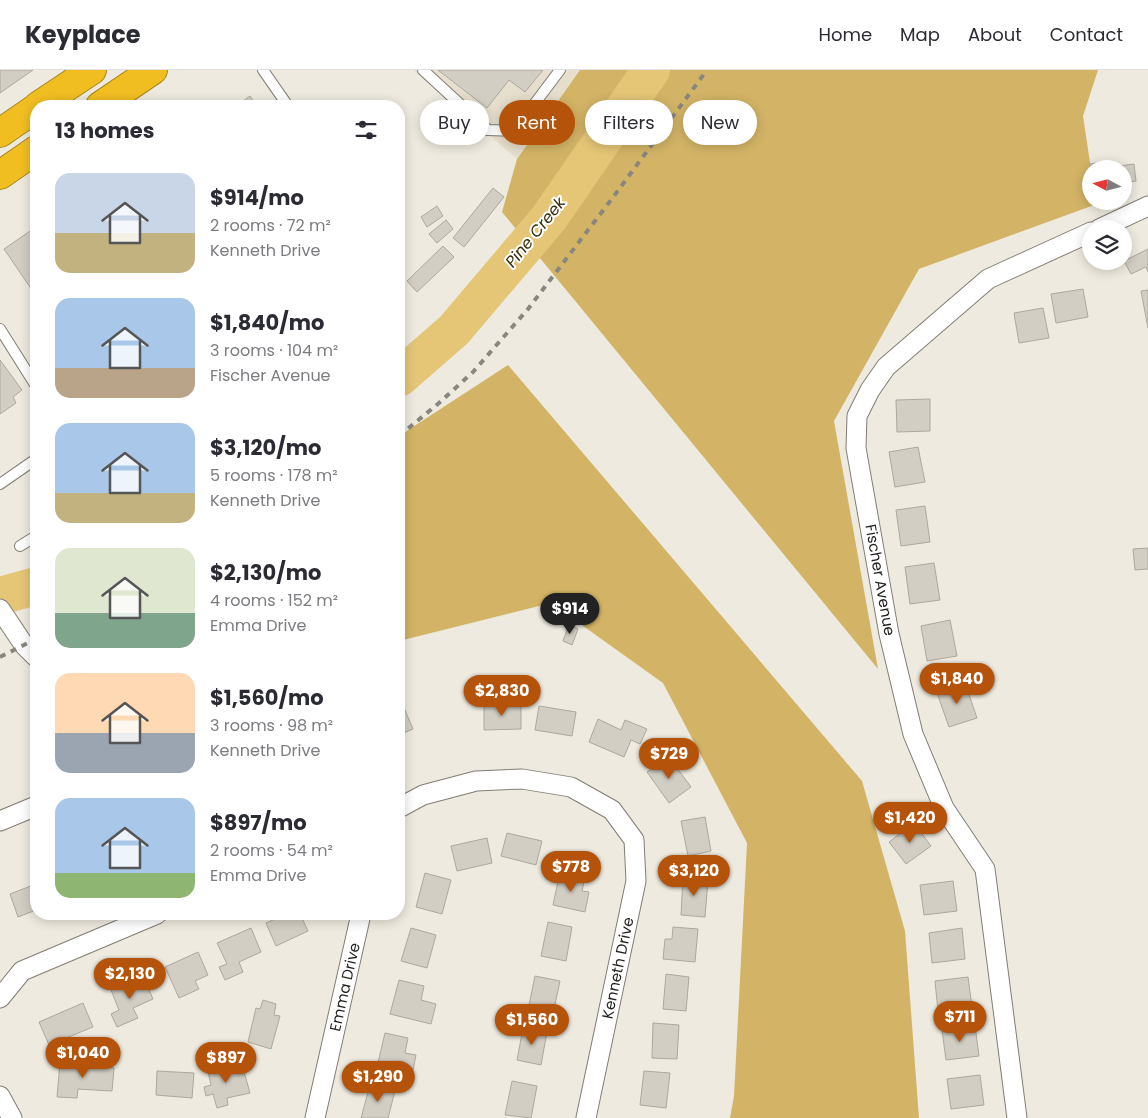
<!DOCTYPE html>
<html lang="en">
<head>
<meta charset="utf-8">
<style>
	body { margin:0; font-family:Poppins,sans-serif; background:#f2f2f3; color:#2b2b33; height:100vh; display:flex; flex-direction:column; font-size:19px; white-space:nowrap }
	* { box-sizing:border-box; margin:0 }
	p { font-size:16px; color:#7c7c81 }
	.icon { flex:none; width:28px; height:28px; fill:none; stroke:currentColor; stroke-width:2; stroke-linecap:round; stroke-linejoin:round }
	.map { position:relative; flex:1; overflow:hidden }
	.details { position:absolute; left:30px; top:30px; width:375px; height:820px; display:flex; flex-direction:column; background:#fff; border-radius:20px; box-shadow:0 2px 12px #0003 }
	.details>* { flex:none }
	.banner { position:absolute; left:420px; top:30px; width:475px; height:45px; display:flex; gap:10px }
	.needle { width:32px; rotate:277deg }
	.tools { position:absolute; left:1082px; top:90px; display:grid; gap:10px }
	.tools a { display:grid; place-items:center; width:50px; height:50px; border-radius:50%; background:#fff; box-shadow:0 2px 12px #0003; font-size:25px }
	.price { position:absolute; translate:-50% -42px; padding:0 11px; border-radius:18px; background:#b45309; color:#fff; font-size:16px; line-height:32px; filter:drop-shadow(0 1px 2px #0008) }
	.price::after { content:''; position:absolute; left:50%; top:30px; width:15px; height:11px; margin-left:-8px; background:inherit; clip-path:polygon(0 0,100% 0,50% 100%) }
	.price.on { background:#222; color:#fff }
	ul { padding:0; list-style:none }
	li { display:flex; align-items:center; gap:15px; height:125px; padding:0 25px }
	li span { display:grid; place-items:center; flex:none; width:140px; height:100px; border-radius:15px; color:#555 }
	li>.icon { margin-inline-start:auto }
	span .icon { width:60px; height:60px; fill:#fffc; stroke-width:1 }
	li b { font-size:21px }
	h2 { display:flex; justify-content:space-between; align-items:center; height:60px; padding:0 25px; font-size:21px }
	.pill { padding:0 18px; border-radius:22px; background:#fff; box-shadow:0 2px 12px #0003; font-size:18px; line-height:45px }
	.pill.on { background:#b45309; color:#fff }
	header { display:flex; align-items:center; gap:30px; box-sizing:border-box; height:70px; padding:0 25px; background:#fff; border-bottom:1px solid #e1e1e2 }
	header strong { font-size:24px }
	nav { display:flex; gap:28px; margin-inline-start:auto; font-size:18px }
	.map>svg:first-child { display:block }
</style>
</head>
<body>
<header>
<strong>Keyplace</strong>
<nav><a>Home</a><a>Map</a><a>About</a><a>Contact</a></nav>
</header>
<div class="map">
<svg width="1148" height="1048" viewBox="0 0 1148 1048">
	<rect width="100%" height="100%" fill="#eeeadf"/>
	<path fill="#e7dfcd" d="M413 0H580L517 89Z"/>
	<path fill="#d3b466" d="M580 0H1098L1083 46 1091 99V131H1096L1097 134 919 199 834 351 878 599 502 142 517 89Z
		M508 295 862 711 905 861 919 1048H730L734 1026 747 773 663 613 551 533 399 571V366Z"/>
	<g fill="none" stroke-linecap="round" stroke-linejoin="round">
		<path stroke="#e5c677" stroke-width="38" d="M399 308 454 260 549 148 651 0
			M0 526 36 516"/>
	</g>
	<path fill="#d3cec3" stroke="#ada89e" d="M0 0H33L0 23Z
		M438 0H543L525 22 509 10 487 38Z
		M250 26 257 36H236Z
		M1103 92 1104 98 1134 94 1136 111 1124 113V99H1091V107L1090 94Z
		M493 118 504 127 464 177 453 168Z
		M437 136 443 146 427 157 421 147Z
		M446 150 453 159 437 173 429 164Z
		M36 157V226L4 179Z
		M443 176 454 187 417 222 407 211Z
		M1148 179V202L1146 197 1131 204 1124 191Z
		M1083 219 1088 247 1056 253 1051 224Z
		M1148 220V258L1141 221Z
		M1043 238 1049 268 1019 273 1014 243Z
		M0 290 22 320 13 327 16 333 0 344Z
		M930 329V361L897 362 896 330Z
		M918 377 925 412 895 417 889 382Z
		M925 436 930 472 901 476 896 440Z
		M1148 478V499L1135 500 1133 479Z
		M934 493 940 530 910 534 905 497Z
		M950 550 957 586 927 591 921 556Z
		M569 555 578 559 572 575 563 571Z
		M965 613 977 648 949 657 937 623Z
		M399 626 413 659 399 665Z
		M521 634V659L484 660V635Z
		M539 636 576 642 572 666 535 660Z
		M598 649 621 660 625 650 647 659 640 674 631 670 624 687 589 672Z
		M669 687 691 717 669 733 647 702Z
		M705 747 711 781 688 786 681 751Z
		M914 753 931 776 906 794 889 772Z
		M507 763 542 771 536 795 501 786Z
		M487 768 492 793 457 801 451 776Z
		M560 802 585 807 582 821 589 822 585 842 553 835Z
		M425 803 451 810 442 844 416 837Z
		M683 808 708 810 705 847 681 845Z
		M953 811 957 841 924 845 920 815Z
		M36 814V840L18 847 10 824Z
		M287 844H300L308 861 276 876 266 853Z
		M548 852 572 857 566 891 541 886Z
		M673 857 698 859 695 892 663 889 665 869H672Z
		M251 858 261 882 239 892 243 902 225 910 219 897 227 894 217 873Z
		M411 858 436 865 427 898 401 891Z
		M962 858 965 889 932 893 929 863Z
		M198 882 208 905 195 911 199 919 179 928 165 897Z
		M666 904 689 907 686 941 663 939Z
		M143 906 153 929 133 938 138 948 117 957 111 944 119 940 111 920Z
		M535 906 560 911 553 944 528 940Z
		M968 907 972 937 938 941 935 911Z
		M399 910 424 916 421 930 436 934 431 954 390 944Z
		M263 930 276 934 274 945 280 946 271 979 248 972 256 938 260 939Z
		M83 933 93 957 49 975 39 952Z
		M653 953 679 955 677 989 652 988Z
		M975 956 979 986 946 990 942 960Z
		M523 958 547 962 541 995 517 990Z
		M385 963 408 968 405 983 416 985 413 1000 401 997 400 1002 377 997Z
		M228 992 231 1001 243 998 250 1023 227 1028 228 1035 217 1038 213 1024 206 1026 204 1017 211 1015 207 997Z
		M60 993 114 998 112 1021 78 1019 77 1028 57 1027Z
		M157 1001 194 1003 192 1028 156 1025Z
		M644 1001 670 1003 666 1038 640 1035Z
		M980 1005 984 1035 951 1039 947 1009Z
		M512 1011 537 1016 531 1048 505 1045Z
		M370 1015 395 1021 388 1048H361Z"/>
	<g fill="none" stroke-linecap="round" stroke-linejoin="round">
		<g stroke="#827d74" stroke-width="12">
			<path id="lane" d="M263 0 288 36
				M423 0 488 60 514 61 560 0
				M0 259 36 316
				M0 414 36 389
				M20 476 36 466"/>
		</g>
		<g stroke="#827d74" stroke-width="21">
			<path id="street" d="M1099 159 1148 136
				M0 539 24 575 36 587
				M399 738 423 725 476 711 522 709 571 717 612 740 634 770 636 811 586 1048
				M0 751 36 736
				M0 928 22 901 157 844
				M0 1026 12 1048
				M315 1048 361 844
				M1017 1048 985 799 944 738 913 664 889 564 856 378 857 346 870 320 886 297 988 209 1091 162"/>
		</g>
		<g stroke="#a88620" stroke-width="30">
			<path id="highway" d="M38 36 92 0
				M100 36 153 0
				M0 63 36 38
				M0 105 36 80"/>
		</g>
		<use href="#lane" stroke="#fff" stroke-width="10"/>
		<use href="#street" stroke="#fff" stroke-width="19"/>
		<use href="#highway" stroke="#f1be22" stroke-width="28"/>
		<path stroke="#89867f" stroke-width="4" stroke-dasharray="6 6" stroke-linecap="butt" d="M399 366 439 333 473 302 528 239 614 126 707 0
			M0 587 36 569"/>
	</g>
	<g text-anchor="middle" stroke-width="4" stroke-linejoin="round" paint-order="stroke">
		<g font-size="15" fill="#211f1b" stroke="#fff">
			<text transform="translate(880 510) rotate(80)" y="5">Fischer Avenue</text>
			<text transform="translate(618 898) rotate(-78)" y="5">Kenneth Drive</text>
			<text transform="translate(345 917) rotate(-77)" y="5">Emma Drive</text>
		</g>
		<g font-size="16" font-style="italic" fill="#392c08" stroke="#fff">
			<text transform="translate(535 162) rotate(-51)" y="6">Pine Creek</text>
		</g>
	</g>
</svg>
<div class="tools">
<a><svg class="needle" viewBox="-14 -14 28 28"><path d="M0-13l5 13h-10z" fill="#e53935"/><path d="M0 13l5-13h-10z" fill="#7c7c81"/></svg></a>
<a><svg class="icon" aria-label="layers" viewBox="0 0 24 24"><path d="M12 4l9 5-9 5-9-5zM3 14l9 5 9-5"/></svg></a>
</div>
<b class="price on" style="left:570px;top:565px">$914</b>
<b class="price" style="left:957px;top:635px">$1,840</b>
<b class="price" style="left:502px;top:647px">$2,830</b>
<b class="price" style="left:669px;top:710px">$729</b>
<b class="price" style="left:910px;top:774px">$1,420</b>
<b class="price" style="left:571px;top:823px">$778</b>
<b class="price" style="left:694px;top:827px">$3,120</b>
<b class="price" style="left:130px;top:930px">$2,130</b>
<b class="price" style="left:960px;top:973px">$711</b>
<b class="price" style="left:532px;top:976px">$1,560</b>
<b class="price" style="left:83px;top:1009px">$1,040</b>
<b class="price" style="left:226px;top:1014px">$897</b>
<b class="price" style="left:378px;top:1033px">$1,290</b>
<div class="banner">
<a class="pill">Buy</a>
<a class="pill on">Rent</a>
<a class="pill">Filters</a>
<a class="pill">New</a>
</div>
<section class="details">
<h2>13 homes<svg class="icon" aria-label="filters" viewBox="0 0 24 24"><path d="M4 7h16M4 17h16"/><circle cx="9" cy="7" r="2"/><circle cx="15" cy="17" r="2"/></svg></h2>
<ul>
<li><span style="background:linear-gradient(#c9d6e8 60%,#c2b280 0)"><svg class="icon" aria-label="home" viewBox="0 0 24 24"><path d="M3 11l9-7 9 7M6 9v11h12V9"/></svg></span><div><b>$914/mo</b><p>2 rooms · 72 m²</p><p>Kenneth Drive</p></div></li>
<li><span style="background:linear-gradient(#a9c7e8 70%,#b9a48a 0)"><svg class="icon" aria-label="home" viewBox="0 0 24 24"><path d="M3 11l9-7 9 7M6 9v11h12V9"/></svg></span><div><b>$1,840/mo</b><p>3 rooms · 104 m²</p><p>Fischer Avenue</p></div></li>
<li><span style="background:linear-gradient(#a9c7e8 70%,#c2b280 0)"><svg class="icon" aria-label="home" viewBox="0 0 24 24"><path d="M3 11l9-7 9 7M6 9v11h12V9"/></svg></span><div><b>$3,120/mo</b><p>5 rooms · 178 m²</p><p>Kenneth Drive</p></div></li>
<li><span style="background:linear-gradient(#dfe7d0 65%,#7fa58c 0)"><svg class="icon" aria-label="home" viewBox="0 0 24 24"><path d="M3 11l9-7 9 7M6 9v11h12V9"/></svg></span><div><b>$2,130/mo</b><p>4 rooms · 152 m²</p><p>Emma Drive</p></div></li>
<li><span style="background:linear-gradient(#ffd9b3 60%,#9aa5b1 0)"><svg class="icon" aria-label="home" viewBox="0 0 24 24"><path d="M3 11l9-7 9 7M6 9v11h12V9"/></svg></span><div><b>$1,560/mo</b><p>3 rooms · 98 m²</p><p>Kenneth Drive</p></div></li>
<li><span style="background:linear-gradient(#a9c7e8 75%,#8fb573 0)"><svg class="icon" aria-label="home" viewBox="0 0 24 24"><path d="M3 11l9-7 9 7M6 9v11h12V9"/></svg></span><div><b>$897/mo</b><p>2 rooms · 54 m²</p><p>Emma Drive</p></div></li>
</ul>
</section>
</div>
</body>
</html>
